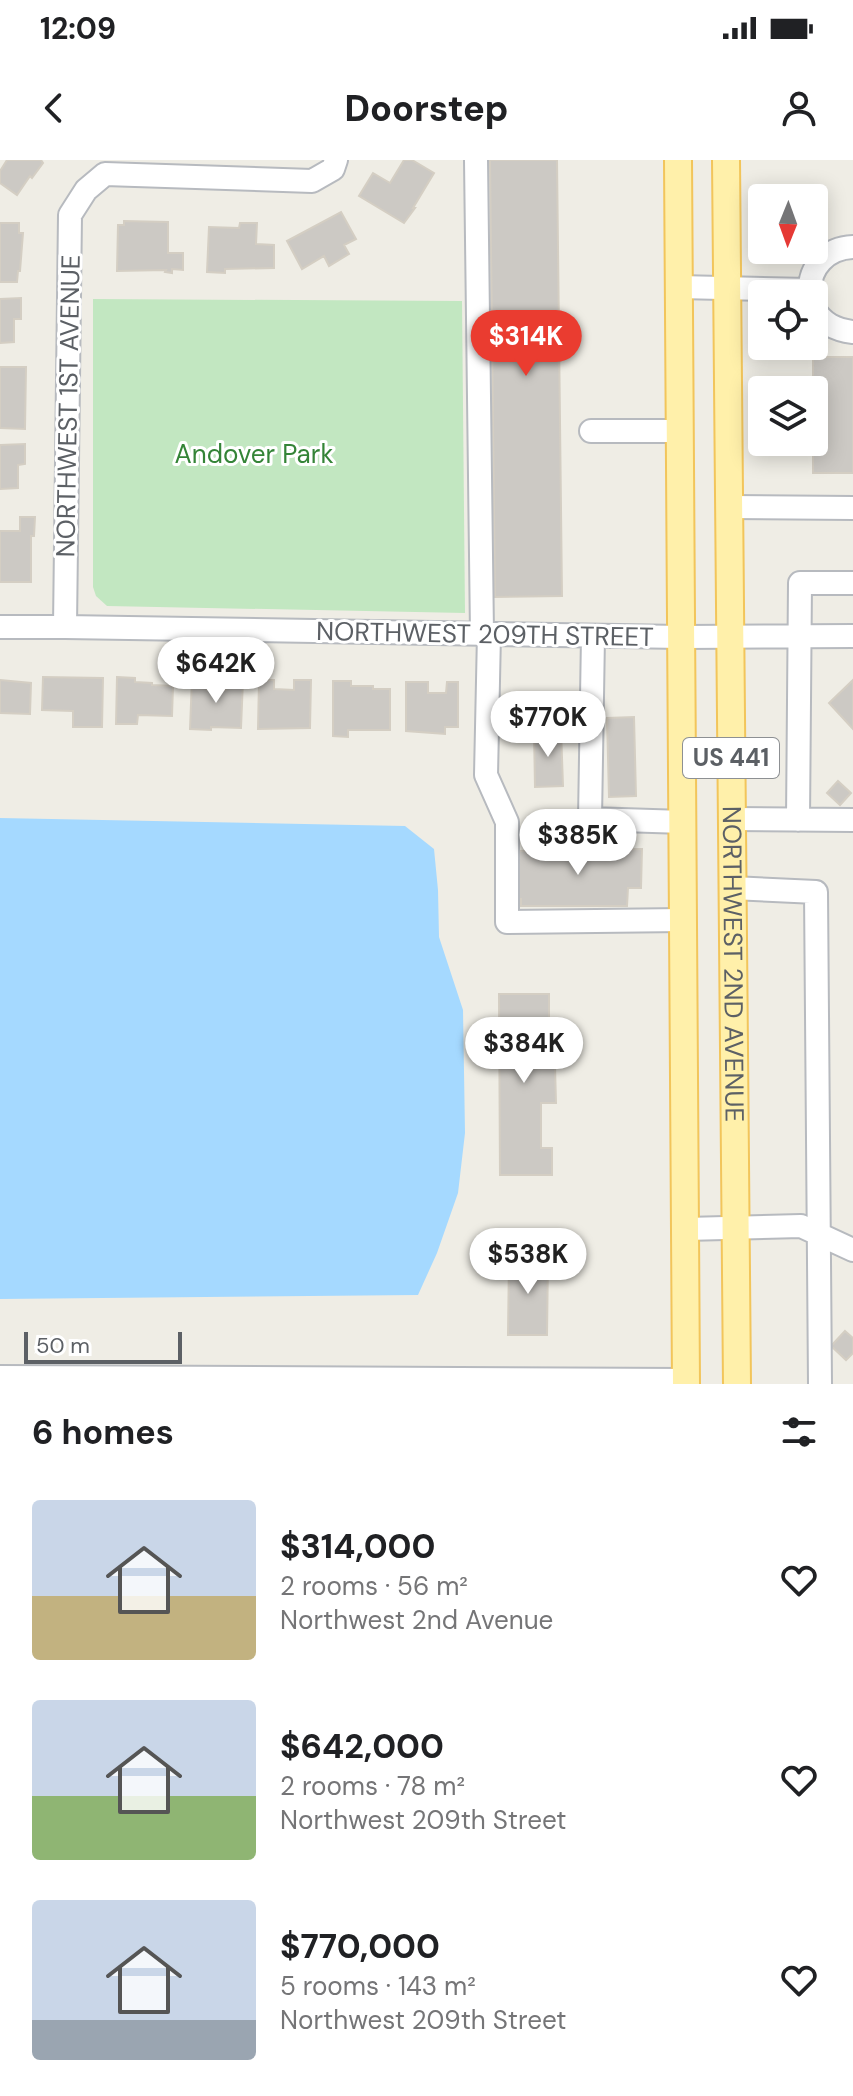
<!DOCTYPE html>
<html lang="en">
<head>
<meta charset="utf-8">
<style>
	body { margin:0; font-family:"DM Sans",sans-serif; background:#f6f6f6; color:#202124; height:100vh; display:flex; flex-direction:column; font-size:30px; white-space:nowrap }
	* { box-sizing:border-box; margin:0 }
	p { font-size:26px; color:#757577 }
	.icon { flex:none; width:44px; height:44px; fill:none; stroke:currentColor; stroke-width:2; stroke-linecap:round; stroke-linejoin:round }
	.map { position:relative; height:1224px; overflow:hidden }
	.details { display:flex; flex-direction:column; background:#fff; flex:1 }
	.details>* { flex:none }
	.needle { width:52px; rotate:181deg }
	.fabs { position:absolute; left:748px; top:24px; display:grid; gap:16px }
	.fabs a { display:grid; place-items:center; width:80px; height:80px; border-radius:8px; background:#fff; box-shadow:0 4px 20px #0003; font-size:40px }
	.scale { position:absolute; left:24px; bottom:20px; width:158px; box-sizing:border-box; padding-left:8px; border:4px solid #5c6065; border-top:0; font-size:22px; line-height:28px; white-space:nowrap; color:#5c6065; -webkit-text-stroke:6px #fff; paint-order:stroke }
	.price { position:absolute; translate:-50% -68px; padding:0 18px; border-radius:28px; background:#fff; color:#222; font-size:26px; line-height:52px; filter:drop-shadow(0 2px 4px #0008) }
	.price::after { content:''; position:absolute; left:50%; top:48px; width:24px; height:18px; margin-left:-12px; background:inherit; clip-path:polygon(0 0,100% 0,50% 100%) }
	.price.on { background:#ea3c30; color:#fff }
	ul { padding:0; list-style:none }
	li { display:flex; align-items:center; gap:24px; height:200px; padding:0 32px }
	li span { display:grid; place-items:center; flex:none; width:224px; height:160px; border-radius:8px; color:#555 }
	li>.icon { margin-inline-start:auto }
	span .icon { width:96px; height:96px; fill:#fffc; stroke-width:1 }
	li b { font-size:34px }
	h2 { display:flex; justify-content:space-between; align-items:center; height:96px; padding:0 32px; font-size:34px }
	.status { display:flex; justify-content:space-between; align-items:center; height:56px; padding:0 40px; background:#fff; direction:ltr }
	.status svg { height:22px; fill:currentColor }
	header { display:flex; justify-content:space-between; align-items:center; height:104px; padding:0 32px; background:#fff; font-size:36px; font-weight:800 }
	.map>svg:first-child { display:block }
</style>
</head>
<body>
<div class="status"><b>12:09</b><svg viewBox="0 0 49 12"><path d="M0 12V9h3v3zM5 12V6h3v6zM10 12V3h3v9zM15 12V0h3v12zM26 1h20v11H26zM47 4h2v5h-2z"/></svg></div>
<header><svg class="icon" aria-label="back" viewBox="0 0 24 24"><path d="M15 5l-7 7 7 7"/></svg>Doorstep<svg class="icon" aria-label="person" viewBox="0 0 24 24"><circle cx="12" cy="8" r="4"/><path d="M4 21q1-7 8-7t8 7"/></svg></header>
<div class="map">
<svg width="853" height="1224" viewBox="0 0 853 1224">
	<rect width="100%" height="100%" fill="#efede5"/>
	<path fill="#c2e7c1" d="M93 139 462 141 465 453 107 446 96 436 93 427Z"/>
	<path fill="#a5d9ff" d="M0 658 405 666 434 689 438 730 439 777 463 850 465 973 458 1033 437 1093 418 1135 0 1139Z"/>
	<path fill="#ccc9c4" stroke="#d4cec3" stroke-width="2" d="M7 0H41L43 3 32 18 30 16 17 35 0 23V11Z
		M404 0H412L434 13 413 48H415L404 63 359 36 373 13 390 23Z
		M490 0H557L562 436 495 437Z
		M341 52 356 79 344 85 349 94 329 106 324 96 302 109 287 81Z
		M124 61 168 62V93H183V110L172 109V113L165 112 166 110 117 111 118 65H124Z
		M0 63H19V73H23L20 111H18L17 122H0Z
		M240 63H257L256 84 274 85V108L225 109V113L207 112 209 67 239 68Z
		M21 138V159H14V182L0 183V139Z
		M813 197H853V313H813Z
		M0 207H26L25 269 0 268Z
		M25 284V304L18 305V328L0 329V285Z
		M20 357H35L34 376H31V422H0V371H20Z
		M43 517 103 518 102 567H73V551L42 550Z
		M117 517 135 518V522L152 523V525L173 526 172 556 138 555 137 564H116Z
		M192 518 207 519V530H226V519L243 520 241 568 211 567V570L190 569Z
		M0 520 31 523 30 554 0 553Z
		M259 520H274V529L294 530V520H311L310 568 258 569Z
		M853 520V569L829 543Z
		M333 521H351V526H373V529H390V570H348V577L333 576Z
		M406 522H428V533H446L447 522H458V567H445V574L406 571Z
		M634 557 636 636 609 637 607 558Z
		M561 570 563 626 535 627 534 571Z
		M838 621 851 633 840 645 827 633Z
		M642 689 641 728H628L627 746H521V739H516L517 691Z
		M499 834H549V861L541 860V906H555L556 943H541V988H552V1015H500Z
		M509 1097 548 1099 547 1175H508Z
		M845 1171 853 1178V1193L846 1200 831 1186Z"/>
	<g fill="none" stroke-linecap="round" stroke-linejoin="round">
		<g stroke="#b7babf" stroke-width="26">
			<path id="minor" d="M476 0 482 474
				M679 127 809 130
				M810 134C808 107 827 88 853 87
				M814 149C823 164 836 170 853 172
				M591 271H680
				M729 347 853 348
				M0 467H65L682 477 853 476
				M65 467 70 55 86 30 105 14 312 21 333 9 336 0
				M489 474 486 615 507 662V762L684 760
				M593 476 590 659 684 662
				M732 659 853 660
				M798 660 800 423H853
				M732 728 816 732 820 1224
				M686 1069 801 1066 853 1090
				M0 1217 686 1220"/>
		</g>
		<g stroke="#f2c55b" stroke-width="30">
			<g id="major">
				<path d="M678 0 686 1224"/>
				<path id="s1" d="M726 0 737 1224"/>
			</g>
		</g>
		<use href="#minor" stroke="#fff" stroke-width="22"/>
		<use href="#major" stroke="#fff0aa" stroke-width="26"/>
	</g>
	<g text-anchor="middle" stroke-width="6" stroke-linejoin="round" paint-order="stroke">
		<rect fill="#fff" stroke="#8d9093" stroke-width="2" x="683" y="578" width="96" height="40" rx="6"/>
		<g font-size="24" font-weight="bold" fill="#5c6065">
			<text x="731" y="606">US 441</text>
		</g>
		<g font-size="26" fill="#5c6065" stroke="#fff">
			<text transform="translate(68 246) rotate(-89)" y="9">NORTHWEST 1ST AVENUE</text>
			<text transform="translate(485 474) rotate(1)" y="9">NORTHWEST 209TH STREET</text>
			<text dy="9" stroke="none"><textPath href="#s1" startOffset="804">NORTHWEST 2ND AVENUE</textPath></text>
		</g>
		<g font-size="26" fill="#348437" stroke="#fff">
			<text x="254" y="303">Andover Park</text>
		</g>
	</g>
</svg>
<div class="fabs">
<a><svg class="needle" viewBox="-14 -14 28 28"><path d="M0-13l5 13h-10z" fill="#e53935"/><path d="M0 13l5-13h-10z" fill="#757577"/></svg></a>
<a><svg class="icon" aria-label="locate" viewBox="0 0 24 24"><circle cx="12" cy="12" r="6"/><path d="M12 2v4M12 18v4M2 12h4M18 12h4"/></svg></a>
<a><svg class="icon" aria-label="layers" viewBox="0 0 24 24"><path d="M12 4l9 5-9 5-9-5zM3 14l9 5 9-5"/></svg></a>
</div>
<div class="scale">50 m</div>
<b class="price on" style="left:526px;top:218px">$314K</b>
<b class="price" style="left:216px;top:545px">$642K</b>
<b class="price" style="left:548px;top:599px">$770K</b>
<b class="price" style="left:578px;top:717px">$385K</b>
<b class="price" style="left:524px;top:925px">$384K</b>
<b class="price" style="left:528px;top:1136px">$538K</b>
</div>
<section class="details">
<h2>6 homes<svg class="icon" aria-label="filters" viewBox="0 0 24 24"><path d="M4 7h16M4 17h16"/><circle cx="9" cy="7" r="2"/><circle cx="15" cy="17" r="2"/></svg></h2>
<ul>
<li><span style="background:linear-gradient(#c9d6e8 60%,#c2b280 0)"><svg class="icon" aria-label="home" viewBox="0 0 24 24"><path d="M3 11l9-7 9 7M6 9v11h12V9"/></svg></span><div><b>$314,000</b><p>2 rooms · 56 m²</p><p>Northwest 2nd Avenue</p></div><svg class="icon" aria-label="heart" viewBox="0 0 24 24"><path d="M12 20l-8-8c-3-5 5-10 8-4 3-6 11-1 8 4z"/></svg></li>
<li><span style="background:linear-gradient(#c9d6e8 60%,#8fb573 0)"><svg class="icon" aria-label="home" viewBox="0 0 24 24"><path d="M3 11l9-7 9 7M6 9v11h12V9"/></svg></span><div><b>$642,000</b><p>2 rooms · 78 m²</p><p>Northwest 209th Street</p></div><svg class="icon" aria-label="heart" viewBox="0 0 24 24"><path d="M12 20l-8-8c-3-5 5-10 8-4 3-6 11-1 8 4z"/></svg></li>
<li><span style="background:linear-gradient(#c9d6e8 75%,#9aa5b1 0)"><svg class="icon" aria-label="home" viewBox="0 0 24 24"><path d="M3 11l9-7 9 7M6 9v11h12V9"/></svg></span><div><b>$770,000</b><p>5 rooms · 143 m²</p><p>Northwest 209th Street</p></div><svg class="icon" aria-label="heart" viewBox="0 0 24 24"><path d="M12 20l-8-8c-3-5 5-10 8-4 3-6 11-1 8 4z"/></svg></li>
</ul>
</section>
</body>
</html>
